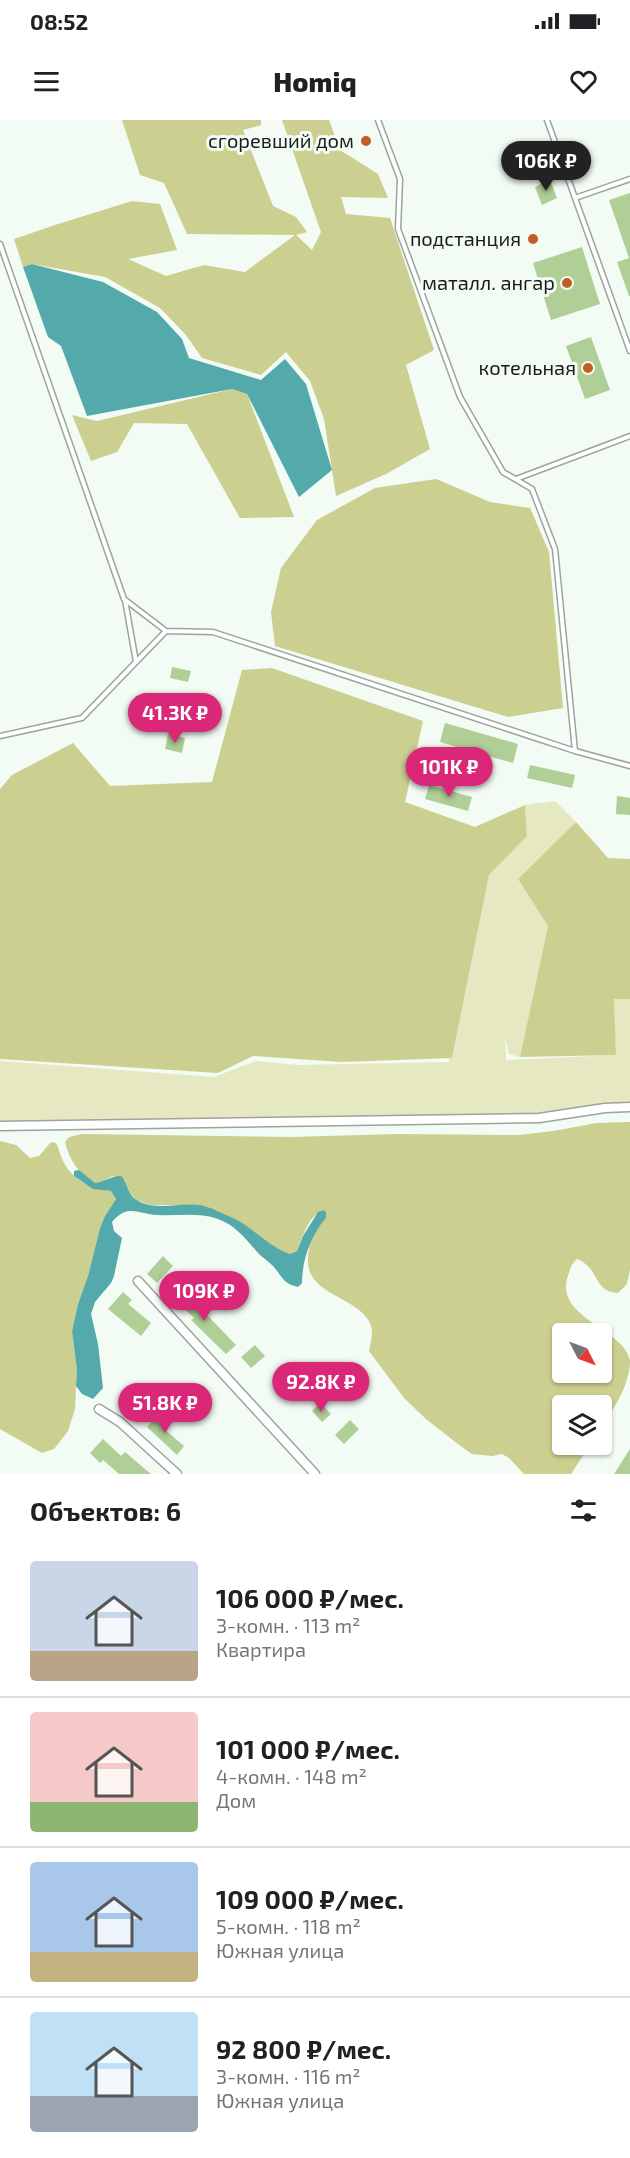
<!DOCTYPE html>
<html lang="ru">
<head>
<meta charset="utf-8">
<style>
	body { margin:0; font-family:"Exo 2",sans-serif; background:#f2f2f2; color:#202124; height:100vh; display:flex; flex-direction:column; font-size:22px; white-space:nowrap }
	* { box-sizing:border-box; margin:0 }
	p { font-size:20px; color:#757577 }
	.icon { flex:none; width:33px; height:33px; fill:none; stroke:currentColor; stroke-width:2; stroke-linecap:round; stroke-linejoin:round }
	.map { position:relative; height:1354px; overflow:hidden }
	.sheet { display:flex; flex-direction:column; background:#fff; flex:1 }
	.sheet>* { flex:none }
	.needle { width:39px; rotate:132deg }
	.controls { position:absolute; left:552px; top:1203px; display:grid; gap:12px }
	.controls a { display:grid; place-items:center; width:60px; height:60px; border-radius:6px; background:#fff; box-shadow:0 2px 4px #0004; font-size:30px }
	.price { position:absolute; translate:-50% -51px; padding:0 14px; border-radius:21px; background:#db2777; color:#fff; font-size:20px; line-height:39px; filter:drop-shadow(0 2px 3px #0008) }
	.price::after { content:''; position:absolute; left:50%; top:36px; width:18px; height:14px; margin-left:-9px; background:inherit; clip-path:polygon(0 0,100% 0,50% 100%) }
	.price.selected { background:#222; color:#fff }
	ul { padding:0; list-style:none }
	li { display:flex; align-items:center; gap:18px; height:150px; padding:0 30px }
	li+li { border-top:2px solid #e0e0e0 }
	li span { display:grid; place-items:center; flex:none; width:168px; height:120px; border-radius:6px; color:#555 }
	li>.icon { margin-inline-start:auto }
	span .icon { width:72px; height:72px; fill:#fffc; stroke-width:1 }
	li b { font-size:26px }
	h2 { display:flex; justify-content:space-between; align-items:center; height:72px; padding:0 30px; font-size:26px }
	.status { display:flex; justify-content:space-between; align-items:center; height:42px; padding:0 30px; background:#fff; direction:ltr }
	.status svg { height:16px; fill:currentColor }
	header { display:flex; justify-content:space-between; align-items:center; height:78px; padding:0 30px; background:#fff; font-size:27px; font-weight:800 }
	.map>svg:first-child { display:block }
</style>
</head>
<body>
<div class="status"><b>08:52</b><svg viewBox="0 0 49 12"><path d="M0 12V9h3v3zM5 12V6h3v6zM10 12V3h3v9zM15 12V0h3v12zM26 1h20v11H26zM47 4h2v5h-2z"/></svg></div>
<header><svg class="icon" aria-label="menu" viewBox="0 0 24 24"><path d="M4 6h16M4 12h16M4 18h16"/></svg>Homiq<svg class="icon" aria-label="heart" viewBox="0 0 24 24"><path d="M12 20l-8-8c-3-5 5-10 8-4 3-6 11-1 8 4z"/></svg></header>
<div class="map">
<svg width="630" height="1354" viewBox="0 0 630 1354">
	<rect width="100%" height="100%" fill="#f2fbf4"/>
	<path fill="#e5e8c0" d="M555 681 576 702 518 759 548 806 520 937 509 934 505 917 506 940 616 935 614 879H630V987L539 998 0 1006V941L214 957 256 941 299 945 449 942V933H453L489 755 527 716 525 685Z"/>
	<path fill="#cbcf8f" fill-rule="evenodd" d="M122 0H261V5L243 10 273 86 296 97 307 112 296 115 312 130 321 112 282 0H329L340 30 378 54 388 78 341 77 346 94 390 98 434 230 406 245 430 329 386 354 336 376 324 299 310 261 286 232 261 255 202 238 186 215 160 188 105 157 32 144 23 147 14 119 55 105 132 81 160 84 177 130 128 139 166 156 204 145 245 152 295 115 187 114 164 63 140 55Z
		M232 269 247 274 294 397 240 398 187 304 134 303 117 332 91 341 72 295 97 301Z
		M436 359 490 382 530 388 549 432 563 588 508 597 275 526 271 492 281 448 317 400 375 368Z
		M272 548 423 601 405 682 475 707 525 685 527 716 489 755 452 938 342 942 253 936 218 953 0 939V669L12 655 73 623 110 666 212 662 242 550Z
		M576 702 608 738 630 739V879H614L616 935 520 937 548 806 518 759Z
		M630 1002V1149L627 1164 618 1173C593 1172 600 1148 577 1139 570 1145 570 1150 567 1159 557 1198 623 1209 630 1240 630 1265 614 1288 602 1307V1286H562V1324L590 1325 571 1354H524L509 1338 502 1334 492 1336 472 1334 458 1324 426 1299 404 1278 369 1231C371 1221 374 1212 370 1203 357 1176 306 1175 308 1139 308 1122 315 1110 326 1098V1092L324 1090C309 1094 302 1118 297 1131L290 1134 275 1129 233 1098 175 1085H150L136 1080 130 1073 125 1060 112 1056 101 1063H95C79 1054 69 1040 65 1022L69 1017 82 1014 291 1017 396 1014 519 1015 553 1011 597 1003ZM562 1214H602V1252H562Z
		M0 1021 16 1025 30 1038 39 1036 51 1022 56 1023C59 1028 60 1035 63 1041 73 1061 91 1068 111 1071L116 1079 105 1096 100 1108 88 1156 78 1184 72 1211 77 1250 75 1289 68 1311 54 1329 42 1333 0 1309Z"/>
	<path fill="#54aaab" d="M32 144 103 162 157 192 182 219 189 238 261 260 285 239 306 264 332 350 299 377 247 274 232 269 87 296 61 226 48 217 23 147Z
		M79 1050 95 1063C105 1062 110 1056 121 1056 128 1062 127 1073 135 1079 153 1092 179 1082 200 1085 210 1087 221 1093 231 1097 252 1106 267 1126 290 1134L297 1131 303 1116 318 1092 324 1090 326 1092V1098C311 1115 302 1140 302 1163L298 1167C284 1164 282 1157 274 1147 270 1143 265 1139 260 1135 248 1122 236 1105 218 1099 198 1092 178 1096 158 1095 137 1094 128 1083 112 1102L114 1111 122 1118 114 1156 111 1163 95 1182 91 1194 98 1224 103 1268 93 1279 82 1274 76 1266 77 1250 72 1211 78 1184 88 1156 100 1108 105 1096 116 1079 111 1071 93 1069 74 1056V1051Z"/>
	<path fill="#afcf97" d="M550 60 557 78 542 85 535 67Z
		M630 73V176H629L617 142 629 138 609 80Z
		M582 127 600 184 551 200 533 143Z
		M591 217 610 270 585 279 566 226Z
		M172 547 191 551 188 562 170 558Z
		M152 573 166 574 163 598 152 596 154 582H151Z
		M445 603 518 624 513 643 440 622Z
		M168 614 185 618 182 633 165 629Z
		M530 645 575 655 572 668 527 658Z
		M429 665 472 677 468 691 425 679Z
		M617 676 630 678V695L616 694Z
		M163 1136 173 1146 157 1163 147 1154Z
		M181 1168 236 1225 226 1234 191 1200 194 1198 172 1177Z
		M123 1172 132 1180 128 1184 151 1203 141 1216 108 1189Z
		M255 1225 265 1236 251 1248 241 1237Z
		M136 1269 147 1279 132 1295 121 1284Z
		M320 1283 331 1294 322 1302 312 1291Z
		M159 1294 168 1303 163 1308 184 1326 177 1335 147 1307Z
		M350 1300 359 1309 344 1324 335 1315Z
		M103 1319 121 1336 125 1332 151 1354H119L103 1340 100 1343 90 1333Z
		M630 1329V1354H614Z"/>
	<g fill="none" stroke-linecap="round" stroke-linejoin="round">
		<g stroke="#9ca49e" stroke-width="7">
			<path id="lane" d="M547 0 630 231
				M575 78 630 59
				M0 124 124 479 166 511 213 512 575 631 555 429 532 369 503 352 460 277 398 109 400 59 378 0
				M516 359 630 316
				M125 480 136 542 166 511
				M0 616 82 598 136 542
				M575 631 630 646"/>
		</g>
		<g stroke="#9ca49e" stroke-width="11">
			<path id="street" d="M0 1006 539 998 605 988 630 987
				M138 1161 315 1354
				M99 1289 120 1302 177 1354"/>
		</g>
		<use href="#lane" stroke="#fff" stroke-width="4"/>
		<use href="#street" stroke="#fff" stroke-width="8"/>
	</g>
	<g fill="#c05e24" stroke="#f2fbf4" stroke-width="2">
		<circle cx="366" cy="21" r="6"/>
		<circle cx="533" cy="119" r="6"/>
		<circle cx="567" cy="163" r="6"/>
		<circle cx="588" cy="248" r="6"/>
	</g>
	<g text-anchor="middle" stroke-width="6" stroke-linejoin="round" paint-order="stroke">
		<g font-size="20" fill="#191c1a" stroke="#f2fbf4" text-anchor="end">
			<text x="354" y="28">сгоревший дом</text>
			<text x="521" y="126">подстанция</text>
			<text x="555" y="170">маталл. ангар</text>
			<text x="576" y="255">котельная</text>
		</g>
	</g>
</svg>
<div class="controls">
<a><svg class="needle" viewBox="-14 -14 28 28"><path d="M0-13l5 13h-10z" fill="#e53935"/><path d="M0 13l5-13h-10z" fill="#757577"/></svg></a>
<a><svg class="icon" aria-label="layers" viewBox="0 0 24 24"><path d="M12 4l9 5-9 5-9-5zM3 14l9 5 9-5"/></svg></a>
</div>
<b class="price selected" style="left:546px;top:72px">106K ₽</b>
<b class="price" style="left:175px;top:624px">41.3K ₽</b>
<b class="price" style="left:449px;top:678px">101K ₽</b>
<b class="price" style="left:204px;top:1202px">109K ₽</b>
<b class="price" style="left:321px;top:1293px">92.8K ₽</b>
<b class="price" style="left:165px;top:1314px">51.8K ₽</b>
</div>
<section class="sheet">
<h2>Объектов: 6<svg class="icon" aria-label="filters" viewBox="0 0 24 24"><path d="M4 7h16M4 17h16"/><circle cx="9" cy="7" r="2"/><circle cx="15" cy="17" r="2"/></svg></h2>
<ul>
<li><span style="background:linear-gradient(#c9d6e8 75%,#b9a48a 0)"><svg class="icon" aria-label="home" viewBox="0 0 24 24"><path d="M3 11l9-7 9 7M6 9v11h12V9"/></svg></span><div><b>106 000 ₽/мес.</b><p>3-комн. · 113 m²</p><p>Квартира</p></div></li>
<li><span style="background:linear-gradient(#f6c9c9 75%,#8fb573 0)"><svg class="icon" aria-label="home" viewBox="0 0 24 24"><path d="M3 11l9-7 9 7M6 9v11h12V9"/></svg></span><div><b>101 000 ₽/мес.</b><p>4-комн. · 148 m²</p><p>Дом</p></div></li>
<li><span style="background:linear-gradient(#a9c7e8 75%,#c2b280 0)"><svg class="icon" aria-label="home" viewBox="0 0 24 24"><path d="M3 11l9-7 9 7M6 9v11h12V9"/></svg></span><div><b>109 000 ₽/мес.</b><p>5-комн. · 118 m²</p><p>Южная улица</p></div></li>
<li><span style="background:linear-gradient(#bfe0f5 70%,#9aa5b1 0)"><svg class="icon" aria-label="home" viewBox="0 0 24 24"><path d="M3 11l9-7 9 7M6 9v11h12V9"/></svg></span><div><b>92 800 ₽/мес.</b><p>3-комн. · 116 m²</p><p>Южная улица</p></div></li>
</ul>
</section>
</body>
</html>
